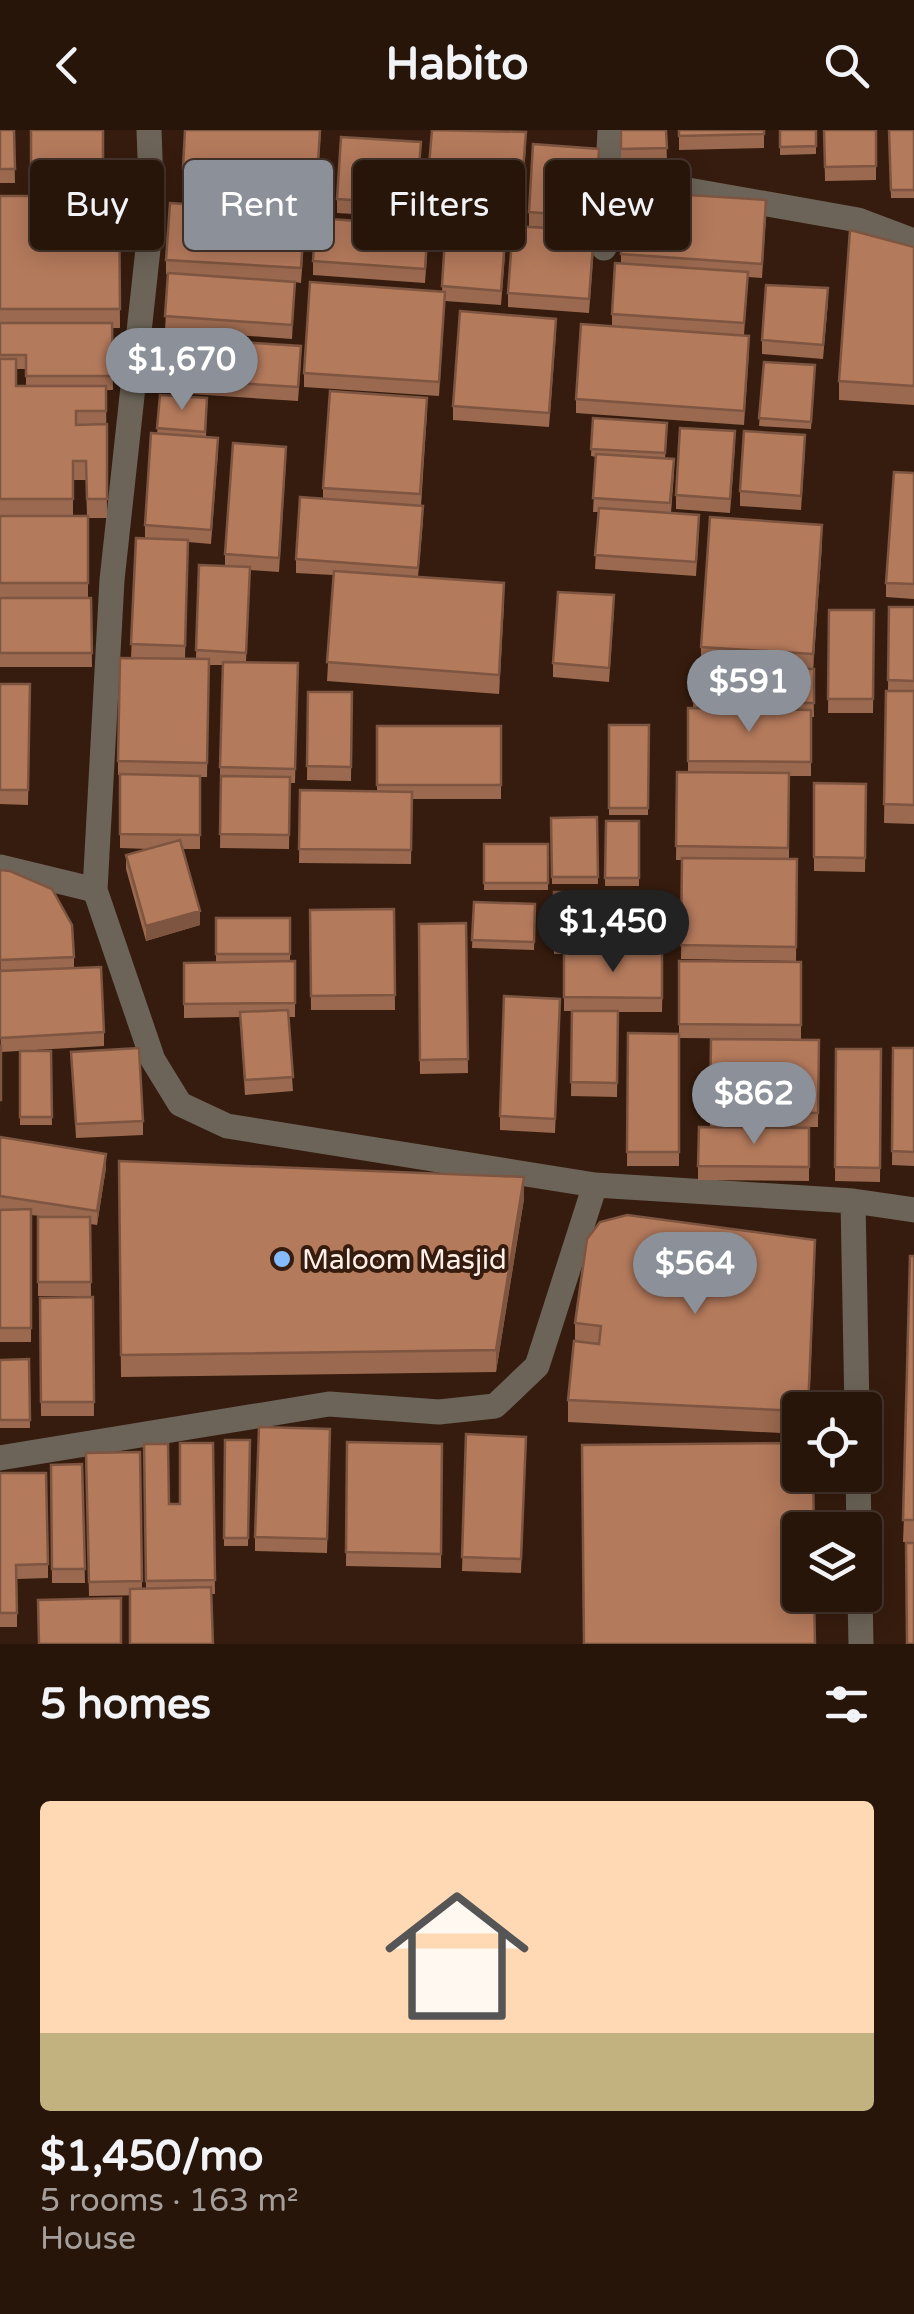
<!DOCTYPE html>
<html lang="en">
<head>
<meta charset="utf-8">
<style>
	body { margin:0; font-family:"Varela Round",sans-serif; background:#342218; color:#f1f3f6; height:100vh; display:flex; flex-direction:column; font-size:38px; white-space:nowrap }
	* { box-sizing:border-box; margin:0 }
	p { font-size:32px; color:#a59f9c }
	.icon { flex:none; width:55px; height:55px; fill:none; stroke:currentColor; stroke-width:2; stroke-linecap:round; stroke-linejoin:round }
	.map { position:relative; height:1514px; overflow:hidden }
	.panel { display:flex; flex-direction:column; background:#28150a; flex:1 }
	.panel>* { flex:none }
	.banner { position:absolute; left:30px; top:30px; width:855px; height:90px; display:flex; gap:20px }
	.tools { position:absolute; left:782px; top:1262px; display:grid; gap:20px }
	.tools a { display:grid; place-items:center; width:100px; height:100px; border-radius:10px; background:#28150a; box-shadow:0 5px 25px #0003,0 0 0 2px #44342b; font-size:50px }
	.price { position:absolute; translate:-50% -85px; padding:0 22px; border-radius:35px; background:#8c9099; color:#fff; font-size:32px; line-height:65px; filter:drop-shadow(0 2px 5px #0008) }
	.price::after { content:''; position:absolute; left:50%; top:60px; width:30px; height:22px; margin-left:-15px; background:inherit; clip-path:polygon(0 0,100% 0,50% 100%) }
	.price.selected { background:#222; color:#fff }
	ul { padding:0; list-style:none }
	li { display:grid; align-content:center; gap:20px; height:530px; padding:0 40px }
	li span { display:grid; place-items:center; height:310px; border-radius:10px; color:#555 }
	li>.icon { margin-inline-start:auto }
	span .icon { width:180px; height:180px; fill:#fffc; stroke-width:1 }
	li b { font-size:42px }
	h2 { display:flex; justify-content:space-between; align-items:center; height:120px; padding:0 40px; font-size:42px }
	.chip { padding:0 35px; border-radius:10px; background:#28150a; box-shadow:0 5px 25px #0003,0 0 0 2px #44342b; font-size:35px; line-height:90px }
	.chip.selected { background:#8c9099; color:#fff }
	header { display:flex; justify-content:space-between; align-items:center; height:130px; padding:0 40px; background:#28150a; font-size:45px; font-weight:800 }
	.map>svg:first-child { display:block }
</style>
</head>
<body>
<header><svg class="icon" aria-label="back" viewBox="0 0 24 24"><path d="M15 5l-7 7 7 7"/></svg>Habito<svg class="icon" aria-label="search" viewBox="0 0 24 24"><circle cx="10" cy="10" r="6"/><path d="M15 15l6 6"/></svg></header>
<div class="map">
<svg width="914" height="1514" viewBox="0 0 914 1514">
	<rect width="100%" height="100%" fill="#361c0e"/>
	<g fill="none" stroke-linecap="round" stroke-linejoin="round">
		<path stroke="#6c6458" stroke-width="25" d="M609 46 858 90 914 111
			M87 79 152 82
			M604 118 610 0
			M0 737 95 760 153 930 180 974 227 996 595 1055 853 1071 914 1080
			M95 760 112 450 152 82 149 0
			M853 1071 857 1280
			M0 1328 329 1274 439 1282 495 1276 537 1236 595 1055
			M858 1345 859 1400
			M860 1465 861 1514"/>
	</g>
	<path fill="#9b694f" fill-rule="evenodd" d="M0 0H14L15 53H0Z
		M31 0H103V56H31Z
		M185 0H321L317 62 183 52Z
		M621 0H666L667 32 621 33Z
		M679 0H764V18L679 20Z
		M780 0H816V24L780 25Z
		M824 0H876V50L825 51Z
		M889 0H914V68H891Z
		M526 16 520 93 426 85V71Z
		M421 26 416 88 337 83V69Z
		M599 34 595 101 529 96V82Z
		M0 66H119L120 198H112L113 260H106L107 388H88V467H0ZM16 239H26V256H16ZM73 350H86L87 386H73Z
		M766 85 762 148 748 147 744 205 749 220 744 295 576 283V269L612 196V184L621 134V124Z
		M446 92 506 111 501 175 445 171 439 266 304 257V243L442 162Z
		M305 96 301 153 295 152 292 209 165 200 168 144H166V130Z
		M428 111 425 153 313 145V131Z
		M594 115 589 183 508 177V163Z
		M914 117V275L839 270V251Z
		M828 172 823 229 762 224V210Z
		M556 203 549 297 453 290V276Z
		M301 230 298 271 160 262V248Z
		M764 232 815 235 811 299 759 296Z
		M160 265 207 268 206 307 218 322 211 414 188 412 185 529H196L199 435 225 436V424L286 331 279 442 250 440 246 532 298 533 295 653H290L289 719 220 718 221 651H220V637L223 535H209L207 647H200V719H183L200 795 146 811 126 739V725L148 719 120 718V645H118V631L131 528 136 408H145V395L157 304Z
		M427 282 421 376 423 390 418 447 504 472 499 564 327 551 333 445 296 443V429L323 368V358Z
		M593 288 667 293 665 329 674 343 671 383 699 399 696 446 595 439 598 382H593L596 327 591 326Z
		M735 316 730 383 676 379V365Z
		M805 319 801 380 740 376V361Z
		M914 343V469L886 467V453Z
		M822 414 813 539 814 587H811V646H789V729H797L796 831 681 829 682 730H676L677 642 688 643V578H693L694 538H737L701 536V517Z
		M0 468H91L92 537H0Z
		M889 477H914V694L884 693 886 561H888Z
		M614 479 609 552 553 547V533Z
		M829 480H874L873 583H828Z
		M0 554H30L28 675 0 674Z
		M308 562H352L351 651 307 650Z
		M609 595H649L648 685H609Z
		M377 596H501V669H412L411 734 299 733 300 660 377 662Z
		M814 653 866 654 865 742 814 741Z
		M597 687 598 754H552L551 688Z
		M606 691H639V756H605Z
		M484 714H548V760H484Z
		M0 740 74 827V838L104 902V916L1 922V984Z
		M554 762 664 763 662 882H618L617 967 571 966 572 881H564V824H554Z
		M474 772 535 774 534 820 472 818Z
		M394 779 395 880H311L310 780Z
		M216 788H290V832L295 831V887H288L293 961 245 965 240 887 184 888V833L216 832Z
		M466 793 468 943 420 944 419 794Z
		M679 831 801 832V909L679 908V1036H627L628 903 679 904Z
		M560 883 555 1003 500 1000V986Z
		M711 909 819 910 818 997 710 996Z
		M893 918H914V1036L892 1035Z
		M836 919H881L880 1052 835 1051Z
		M20 921H51L52 995H20Z
		M71 922 143 991V1005L76 1008Z
		M809 998V1051L698 1050V1036Z
		M0 1007 106 1038 97 1095 90 1094 91 1166H38V1087H48L31 1085V1212H0Z
		M119 1031 524 1069 496 1242 121 1247Z
		M914 1126V1413L903 1412Z
		M815 1132 809 1280H800V1304L568 1292V1270L575 1211V1193Z
		M93 1167 94 1286H41L40 1168Z
		M29 1229 30 1298H0V1230Z
		M330 1299 327 1423 255 1421V1407Z
		M466 1304 526 1307 521 1443 462 1441Z
		M225 1310H250L248 1416H224Z
		M347 1312 442 1314 441 1438 346 1436Z
		M213 1313 215 1464 89 1466 86 1323 140 1322 142 1459H146L144 1314 169 1374H180Z
		M82 1334 85 1453H52L51 1335Z
		M0 1343 48 1434V1448L17 1449V1497H0Z"/>
	<path fill="#7e5540" d="M822 395V414L813 543V524Z
		M504 453V472L499 564V545Z
		M200 781V795L146 811V796Z
		M106 1024V1038L97 1095V1081Z
		M524 1047V1069L496 1242V1220Z
		M815 1110 809 1280H808Z"/>
	<path fill="#b47a5c" stroke="#7e5540" stroke-width="2.5" d="M0 0H14L15 39H0Z
		M31 0H103V42H31Z
		M185 0H320L317 48 183 38Z
		M432 0 526 2 520 78 426 71Z
		M621 0H666L667 18 621 19Z
		M679 0H764V4L679 6Z
		M780 0H816V16L780 17Z
		M824 0H876V36L825 37Z
		M889 0H914V60H891Z
		M341 7 421 12 416 74 337 69Z
		M533 14 599 19 595 87 529 82Z
		M625 61 766 70 762 134 621 124Z
		M0 66H119L120 179H0Z
		M170 73 305 82 301 138 166 130Z
		M316 88 428 96 425 139 313 131Z
		M446 92 506 96 501 161 442 156Z
		M513 96 594 101 589 169 508 163Z
		M850 100 914 117V256L839 251Z
		M615 133 748 142 744 193 612 184Z
		M168 143 295 152 292 195 165 186Z
		M310 152 445 162 439 252 304 243Z
		M766 155 828 158 823 215 762 210Z
		M460 181 556 189 549 283 453 276Z
		M0 193H112L113 246H26V225H0Z
		M581 194 749 206 744 281 576 269Z
		M162 207 301 216 298 257 160 248Z
		M0 229H16V256H106V281H76V295L107 294V369H87L86 331H73V369H0Z
		M764 232 815 235 811 292 759 288Z
		M330 261 427 268 420 364 323 358Z
		M160 265 207 268 205 302 157 298Z
		M593 288 667 293 665 323 591 319Z
		M680 298 735 301 730 369 676 365Z
		M744 301 805 305 801 366 740 361Z
		M151 303 218 308 211 400 145 395Z
		M233 313 286 317 279 428 225 424Z
		M596 324 674 329 670 373 593 368Z
		M894 342 914 343V454L886 453Z
		M300 367 423 376 418 438 296 429Z
		M599 378 699 385 696 432 595 425Z
		M0 386H88V453H0Z
		M710 387 822 395 813 524 701 517Z
		M136 408 188 410 185 516 131 514Z
		M199 435 250 437 246 523 196 520Z
		M334 441 504 453 499 545 327 532Z
		M558 462 614 465 609 538 553 533Z
		M0 468H91L92 523H0Z
		M889 477H914V551L888 550Z
		M829 480H874L873 569H828Z
		M120 528 209 529 207 633 118 631Z
		M223 532 298 533 295 639 220 637Z
		M694 538 814 539V573L693 571Z
		M0 554H30L28 660H0Z
		M886 561H914V675L884 674Z
		M308 562H352L351 637 307 636Z
		M688 578 811 580V632L688 631Z
		M609 595H649L648 678H609Z
		M377 596H501V655H377Z
		M677 642 789 643 788 718 676 716Z
		M120 644 200 646V705L120 704Z
		M221 646 290 647 289 705 220 704Z
		M814 653 866 654 865 728 814 727Z
		M300 660 412 662 411 720 299 719Z
		M597 687 598 747H552L551 688Z
		M606 691H639V748H605Z
		M180 710 200 781 146 796 126 725Z
		M484 714H548V753H484Z
		M682 728 797 729 796 817 681 815Z
		M0 740 10 741 52 759 72 795 74 827 0 830Z
		M554 762 664 763V811L554 810Z
		M474 772 535 774 534 812 472 810Z
		M394 779 395 865 311 866 310 780Z
		M216 788H290V824H216Z
		M466 793 468 929 420 930 419 794Z
		M564 822 662 823V868L564 867Z
		M295 831V873L184 874V833Z
		M679 831 801 832V895L679 894Z
		M101 837 104 902 0 908V841Z
		M504 866 560 869 555 989 500 986Z
		M288 880 293 947 245 950 240 882Z
		M572 881H618L617 953 571 952Z
		M628 903 679 904V1022H627Z
		M711 909 819 910 818 983 710 982Z
		M0 916H1V970H0Z
		M139 918 143 991 76 994 71 922Z
		M893 918H914V1022L892 1021Z
		M836 919H881L880 1038 835 1037Z
		M20 921H51L52 987H20Z
		M699 997 809 998V1037L698 1036Z
		M0 1007 106 1024 97 1081 0 1066Z
		M119 1031 524 1047 496 1220 121 1225Z
		M31 1079V1198H0V1080Z
		M627 1085 815 1110 808 1280 800 1281 568 1270 574 1211 599 1214 601 1196 575 1193 587 1109 600 1092Z
		M38 1087H90L91 1152H38Z
		M910 1126H914V1390H903Z
		M93 1167 94 1272H41L40 1168Z
		M29 1229 30 1290H0V1230Z
		M259 1297 330 1299 327 1409 255 1407Z
		M466 1304 526 1307 521 1429 462 1427Z
		M225 1310H250L248 1408H224Z
		M347 1312 442 1314 441 1424 346 1422Z
		M180 1313H213L215 1450 146 1451 144 1314H168L169 1374H180Z
		M800 1313V1345H813L814 1400H800V1465H814L815 1514H584L582 1315Z
		M140 1322 142 1451 89 1452 86 1323Z
		M82 1334 85 1439H52L51 1335Z
		M0 1343H46L48 1434 16 1435 17 1483H0Z
		M906 1413H914V1514H907Z
		M211 1457 213 1514H130V1459Z
		M121 1468V1514H39L38 1470Z"/>
	<circle fill="#86bbfb" stroke="#361c0e" stroke-width="4" cx="282" cy="1129" r="10"/>
	<g text-anchor="middle" stroke-width="8" stroke-linejoin="round" paint-order="stroke">
		<g font-size="28" fill="#fef0e9" stroke="#361c0e" text-anchor="start">
			<text x="302" y="1139">Maloom Masjid</text>
		</g>
	</g>
</svg>
<div class="tools">
<a><svg class="icon" aria-label="locate" viewBox="0 0 24 24"><circle cx="12" cy="12" r="6"/><path d="M12 2v4M12 18v4M2 12h4M18 12h4"/></svg></a>
<a><svg class="icon" aria-label="layers" viewBox="0 0 24 24"><path d="M12 4l9 5-9 5-9-5zM3 14l9 5 9-5"/></svg></a>
</div>
<b class="price" style="left:182px;top:283px">$1,670</b>
<b class="price" style="left:749px;top:605px">$591</b>
<b class="price selected" style="left:613px;top:845px">$1,450</b>
<b class="price" style="left:754px;top:1017px">$862</b>
<b class="price" style="left:695px;top:1187px">$564</b>
<div class="banner">
<a class="chip">Buy</a>
<a class="chip selected">Rent</a>
<a class="chip">Filters</a>
<a class="chip">New</a>
</div>
</div>
<section class="panel">
<h2>5 homes<svg class="icon" aria-label="filters" viewBox="0 0 24 24"><path d="M4 7h16M4 17h16"/><circle cx="9" cy="7" r="2"/><circle cx="15" cy="17" r="2"/></svg></h2>
<ul>
<li><span style="background:linear-gradient(#ffd9b3 75%,#c2b280 0)"><svg class="icon" aria-label="home" viewBox="0 0 24 24"><path d="M3 11l9-7 9 7M6 9v11h12V9"/></svg></span><div><b>$1,450/mo</b><p>5 rooms · 163 m²</p><p>House</p></div></li>
</ul>
</section>
</body>
</html>
